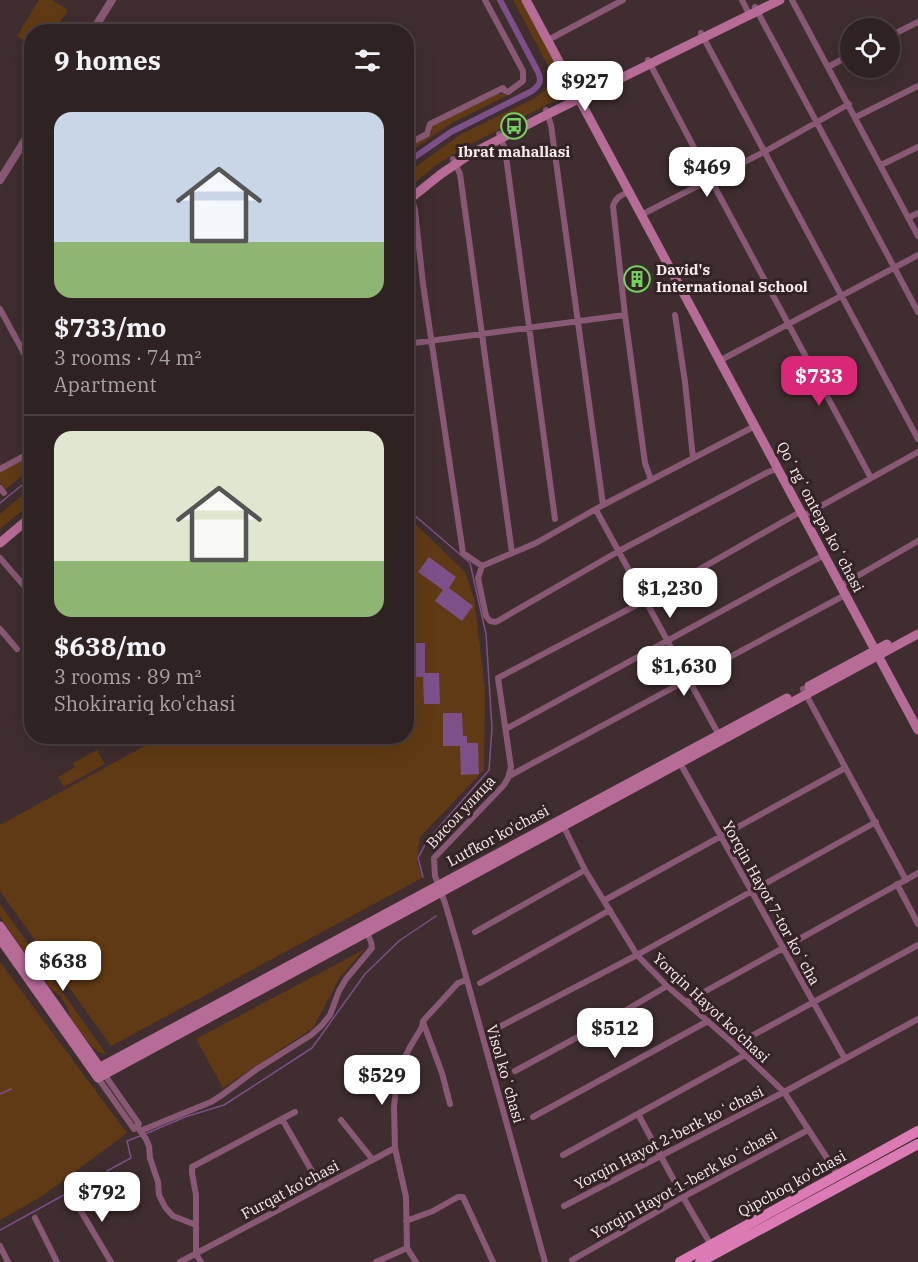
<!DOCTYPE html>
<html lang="en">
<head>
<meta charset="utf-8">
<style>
	body { margin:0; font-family:"IBM Plex Serif",serif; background:#3b2f30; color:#f1f3f6; height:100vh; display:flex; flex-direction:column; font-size:22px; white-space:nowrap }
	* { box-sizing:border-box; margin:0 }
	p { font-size:20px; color:#a7a4a6 }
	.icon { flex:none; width:33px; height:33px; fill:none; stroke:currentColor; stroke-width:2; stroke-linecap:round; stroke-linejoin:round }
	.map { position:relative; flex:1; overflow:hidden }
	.side { position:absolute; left:24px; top:24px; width:390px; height:720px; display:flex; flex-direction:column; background:#2f2223; border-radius:24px; box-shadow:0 6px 24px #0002,0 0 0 2px #4a3f41 }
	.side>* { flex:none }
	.fabs { position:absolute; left:840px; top:18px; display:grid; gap:12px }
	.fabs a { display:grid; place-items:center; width:60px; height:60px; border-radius:50%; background:#2f2223; box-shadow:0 6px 24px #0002,0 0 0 2px #4a3f41; font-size:30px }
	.price { position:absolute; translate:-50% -51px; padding:0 14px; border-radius:12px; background:#fff; color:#222; font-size:20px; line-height:39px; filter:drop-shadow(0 2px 3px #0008) }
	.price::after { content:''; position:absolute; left:50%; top:36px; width:18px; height:14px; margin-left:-9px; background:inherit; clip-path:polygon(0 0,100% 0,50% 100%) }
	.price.current { background:#db2777; color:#fff }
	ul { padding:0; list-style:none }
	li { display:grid; align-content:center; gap:12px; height:318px; padding:0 30px }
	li+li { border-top:2px solid #4a3f41 }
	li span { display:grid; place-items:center; height:186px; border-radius:18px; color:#555 }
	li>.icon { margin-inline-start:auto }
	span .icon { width:108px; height:108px; fill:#fffc; stroke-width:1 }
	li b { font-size:26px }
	h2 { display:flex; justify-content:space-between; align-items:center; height:72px; padding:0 30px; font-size:26px }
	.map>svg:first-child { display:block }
</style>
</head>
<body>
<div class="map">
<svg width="918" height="1262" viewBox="0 0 918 1262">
	<rect width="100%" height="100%" fill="#3f2d2f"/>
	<path fill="#603a14" d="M39 0H52L68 10 54 31 32 32 31 45 17 36Z
		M513 0H523L563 77 564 88 561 90Z
		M553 84 560 98 465 147 436 165 407 189V173L461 134 535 98C541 94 548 86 553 84Z
		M498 94 508 95 450 124 407 154V147L432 133V126Z
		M31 455V468L0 494 4 490 0 483V472Z
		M31 488V503L0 529V514Z
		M407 516 465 572 474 598 485 689 484 770 420 837 417 862 422 878 111 1046 0 891V825L161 737 406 736Z
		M97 750 105 764 64 787 58 777 75 767 73 763Z
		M0 904 107 1055 99 1052 92 1047 71 1019 67 1007 60 996 49 987 0 917Z
		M365 949 340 977 313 1028 223 1088 196 1039Z
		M0 962 127 1133 41 1197 0 1220Z"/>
	<path fill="#7d508a" d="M429 557 456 577 449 588 473 606 462 621 435 601 443 590 418 572Z
		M406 614H410V643H425V673H439L440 704H424L423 677H407Z
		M443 713H462L463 736H467V743H478L479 774 461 775 460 746H443Z"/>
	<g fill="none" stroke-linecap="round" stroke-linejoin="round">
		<path stroke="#7d508a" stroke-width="1.5" d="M0 503 32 477
			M406 508 470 563 486 634 492 728 489 770 427 841 418 858 423 877
			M0 1094 11 1089
			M145 1134 185 1117 224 1105 312 1048 365 974 399 941 436 916
			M107 1171 131 1158 127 1141 140 1136
			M0 1230 93 1179"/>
		<path stroke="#7d508a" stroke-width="6" d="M406 163 451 132 532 91C541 84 542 80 537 70L500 0"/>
		<path stroke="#885874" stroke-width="6" d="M742 0 747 10
			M792 0 918 236
			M755 7 918 312
			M701 33 918 439
			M890 36 918 22
			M548 40 623 0
			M648 60 711 180 871 478
			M828 67 850 55
			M546 110 551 125 603 505
			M856 117 918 86
			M499 134 505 149 555 519
			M406 145 427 134 430 124 503 88 505 91 508 92 523 81V71L485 0
			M453 159 460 174 512 553
			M881 165 918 147
			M629 192C620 195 616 198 613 206L625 315 645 463 651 480
			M407 195 413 203 415 210 423 284 463 553 482 566 536 543 603 505 755 426
			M641 215 764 152 849 104
			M908 218 918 213
			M0 309 32 368
			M675 315 685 382 693 458
			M406 344 625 315
			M719 361 918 255
			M0 469 32 452
			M0 488 4 493
			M596 510 720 737
			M803 516 918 452
			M0 558 32 595
			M482 566 478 578 486 616 490 621 496 622 619 551 768 472 777 469
			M840 586 918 541
			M0 629 17 649
			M803 689 906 880
			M506 729 824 555
			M679 761 845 1059
			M509 776 845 595
			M562 823 585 870 637 955 667 986 735 1045 784 1092 838 1175
			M897 884 918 924
			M605 900 845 768
			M475 932 585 870
			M480 983 610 910
			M686 1002 918 873
			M423 1022 442 1073 450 1104
			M499 1027 637 955 876 822
			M735 1045 918 945
			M515 1071 611 1019 667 986
			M98 1078 134 1129 139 1124 104 1074
			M638 1114 683 1197 711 1245
			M533 1117 708 1021
			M282 1119 321 1187
			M341 1120 373 1160
			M139 1129 146 1139 149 1146 150 1158 158 1182 159 1195 165 1207 173 1216 196 1225
			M140 1131 211 1102 222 1095 257 1069 311 1035 322 1025 330 1015 339 991 346 979 372 948 371 942 367 932
			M563 1155 745 1055
			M72 1196 111 1262
			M564 1206 784 1092 918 1019
			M35 1218 57 1262
			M406 1221 433 1211 458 1197H463L493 1262
			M0 1246 8 1262
			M572 1260 683 1197 808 1130
			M180 1262 395 1148
			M201 1262 196 1254V1195L192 1173V1167L295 1112
			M376 1262 407 1248
			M416 1262 407 1248 406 1197 395 1148 394 1107 397 1080 399 1069 410 1047 422 1027 423 1021 458 983 466 980
			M545 1262 457 944 445 903 435 876 434 858 504 785 508 778 511 767 498 678 646 600 800 512"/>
		<path stroke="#885874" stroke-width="8" d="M92 32 112 0
			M0 180 32 129"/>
		<path stroke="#b76c98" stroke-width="9" d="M526 0 918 730
			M406 202 441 174 469 155 548 114 780 0
			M0 543 32 516
			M809 686 887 644
			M0 926 103 1072
			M0 939 98 1078 918 634
			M93 1071 787 698"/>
		<path stroke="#db7ab4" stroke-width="10" d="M680 1262 918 1131
			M700 1262 918 1144"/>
	</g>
	<defs>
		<g id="bus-ring" transform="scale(1.35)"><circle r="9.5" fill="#342325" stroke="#71d35e" stroke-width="1.5"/><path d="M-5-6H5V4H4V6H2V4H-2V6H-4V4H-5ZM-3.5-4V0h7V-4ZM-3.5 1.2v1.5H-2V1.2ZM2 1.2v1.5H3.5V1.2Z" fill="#71d35e"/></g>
		<g id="building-ring" transform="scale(1.35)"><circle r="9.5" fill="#342325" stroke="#71d35e" stroke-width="1.5"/><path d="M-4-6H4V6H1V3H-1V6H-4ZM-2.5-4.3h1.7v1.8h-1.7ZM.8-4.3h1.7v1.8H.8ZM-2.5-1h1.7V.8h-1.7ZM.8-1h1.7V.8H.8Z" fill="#71d35e"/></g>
	</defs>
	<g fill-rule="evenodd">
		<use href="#bus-ring" x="514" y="126"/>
		<use href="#building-ring" x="637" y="279"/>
	</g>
	<g text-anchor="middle" stroke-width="6" stroke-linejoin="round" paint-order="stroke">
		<g font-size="15" font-weight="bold" fill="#f7ebec" stroke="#342325">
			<text x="514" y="157">Ibrat mahallasi</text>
			<text x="656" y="275" text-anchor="start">David's<tspan x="656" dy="17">International School</tspan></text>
		</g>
		<g font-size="15" fill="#f7ebec" stroke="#342325">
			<text transform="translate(820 517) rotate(62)" y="5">Qoʻrgʻontepa koʻchasi</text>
			<text transform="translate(461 812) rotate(-47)" y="5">Висол улица</text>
			<text transform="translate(498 836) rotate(-28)" y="5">Lutfkor ko'chasi</text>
			<text transform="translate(771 903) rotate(61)" y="5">Yorqin Hayot 7-tor koʻcha</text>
			<text transform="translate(711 1008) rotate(43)" y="5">Yorqin Hayot ko'chasi</text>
			<text transform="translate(505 1074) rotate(74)" y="5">Visol koʻchasi</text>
			<text transform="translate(669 1138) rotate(-27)" y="5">Yorqin Hayot 2-berk koʻchasi</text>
			<text transform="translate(684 1184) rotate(-29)" y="5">Yorqin Hayot 1-berk koʻchasi</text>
			<text transform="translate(792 1184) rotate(-29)" y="5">Qipchoq ko'chasi</text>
			<text transform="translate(290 1190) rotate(-28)" y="5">Furqat ko'chasi</text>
		</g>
	</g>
</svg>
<div class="fabs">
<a><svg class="icon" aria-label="locate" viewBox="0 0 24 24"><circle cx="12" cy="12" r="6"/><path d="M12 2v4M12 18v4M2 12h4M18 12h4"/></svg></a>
</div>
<b class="price" style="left:585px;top:112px">$927</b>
<b class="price" style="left:707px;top:198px">$469</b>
<b class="price current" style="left:819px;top:407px">$733</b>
<b class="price" style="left:670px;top:619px">$1,230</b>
<b class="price" style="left:684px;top:697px">$1,630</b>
<b class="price" style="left:63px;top:992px">$638</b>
<b class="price" style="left:615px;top:1059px">$512</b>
<b class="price" style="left:382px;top:1106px">$529</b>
<b class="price" style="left:102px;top:1223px">$792</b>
<section class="side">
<h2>9 homes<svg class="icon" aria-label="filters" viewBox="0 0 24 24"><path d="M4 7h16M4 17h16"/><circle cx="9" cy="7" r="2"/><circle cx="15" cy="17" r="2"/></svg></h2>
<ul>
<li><span style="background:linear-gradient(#c9d6e8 70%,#8fb573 0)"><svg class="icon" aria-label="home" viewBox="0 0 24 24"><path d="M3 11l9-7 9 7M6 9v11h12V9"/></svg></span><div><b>$733/mo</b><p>3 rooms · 74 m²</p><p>Apartment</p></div></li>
<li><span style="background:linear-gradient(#dfe7d0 70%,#8fb573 0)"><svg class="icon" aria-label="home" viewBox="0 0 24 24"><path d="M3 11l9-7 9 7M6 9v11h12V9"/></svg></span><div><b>$638/mo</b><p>3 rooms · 89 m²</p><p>Shokirariq ko'chasi</p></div></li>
</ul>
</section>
</div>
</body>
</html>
